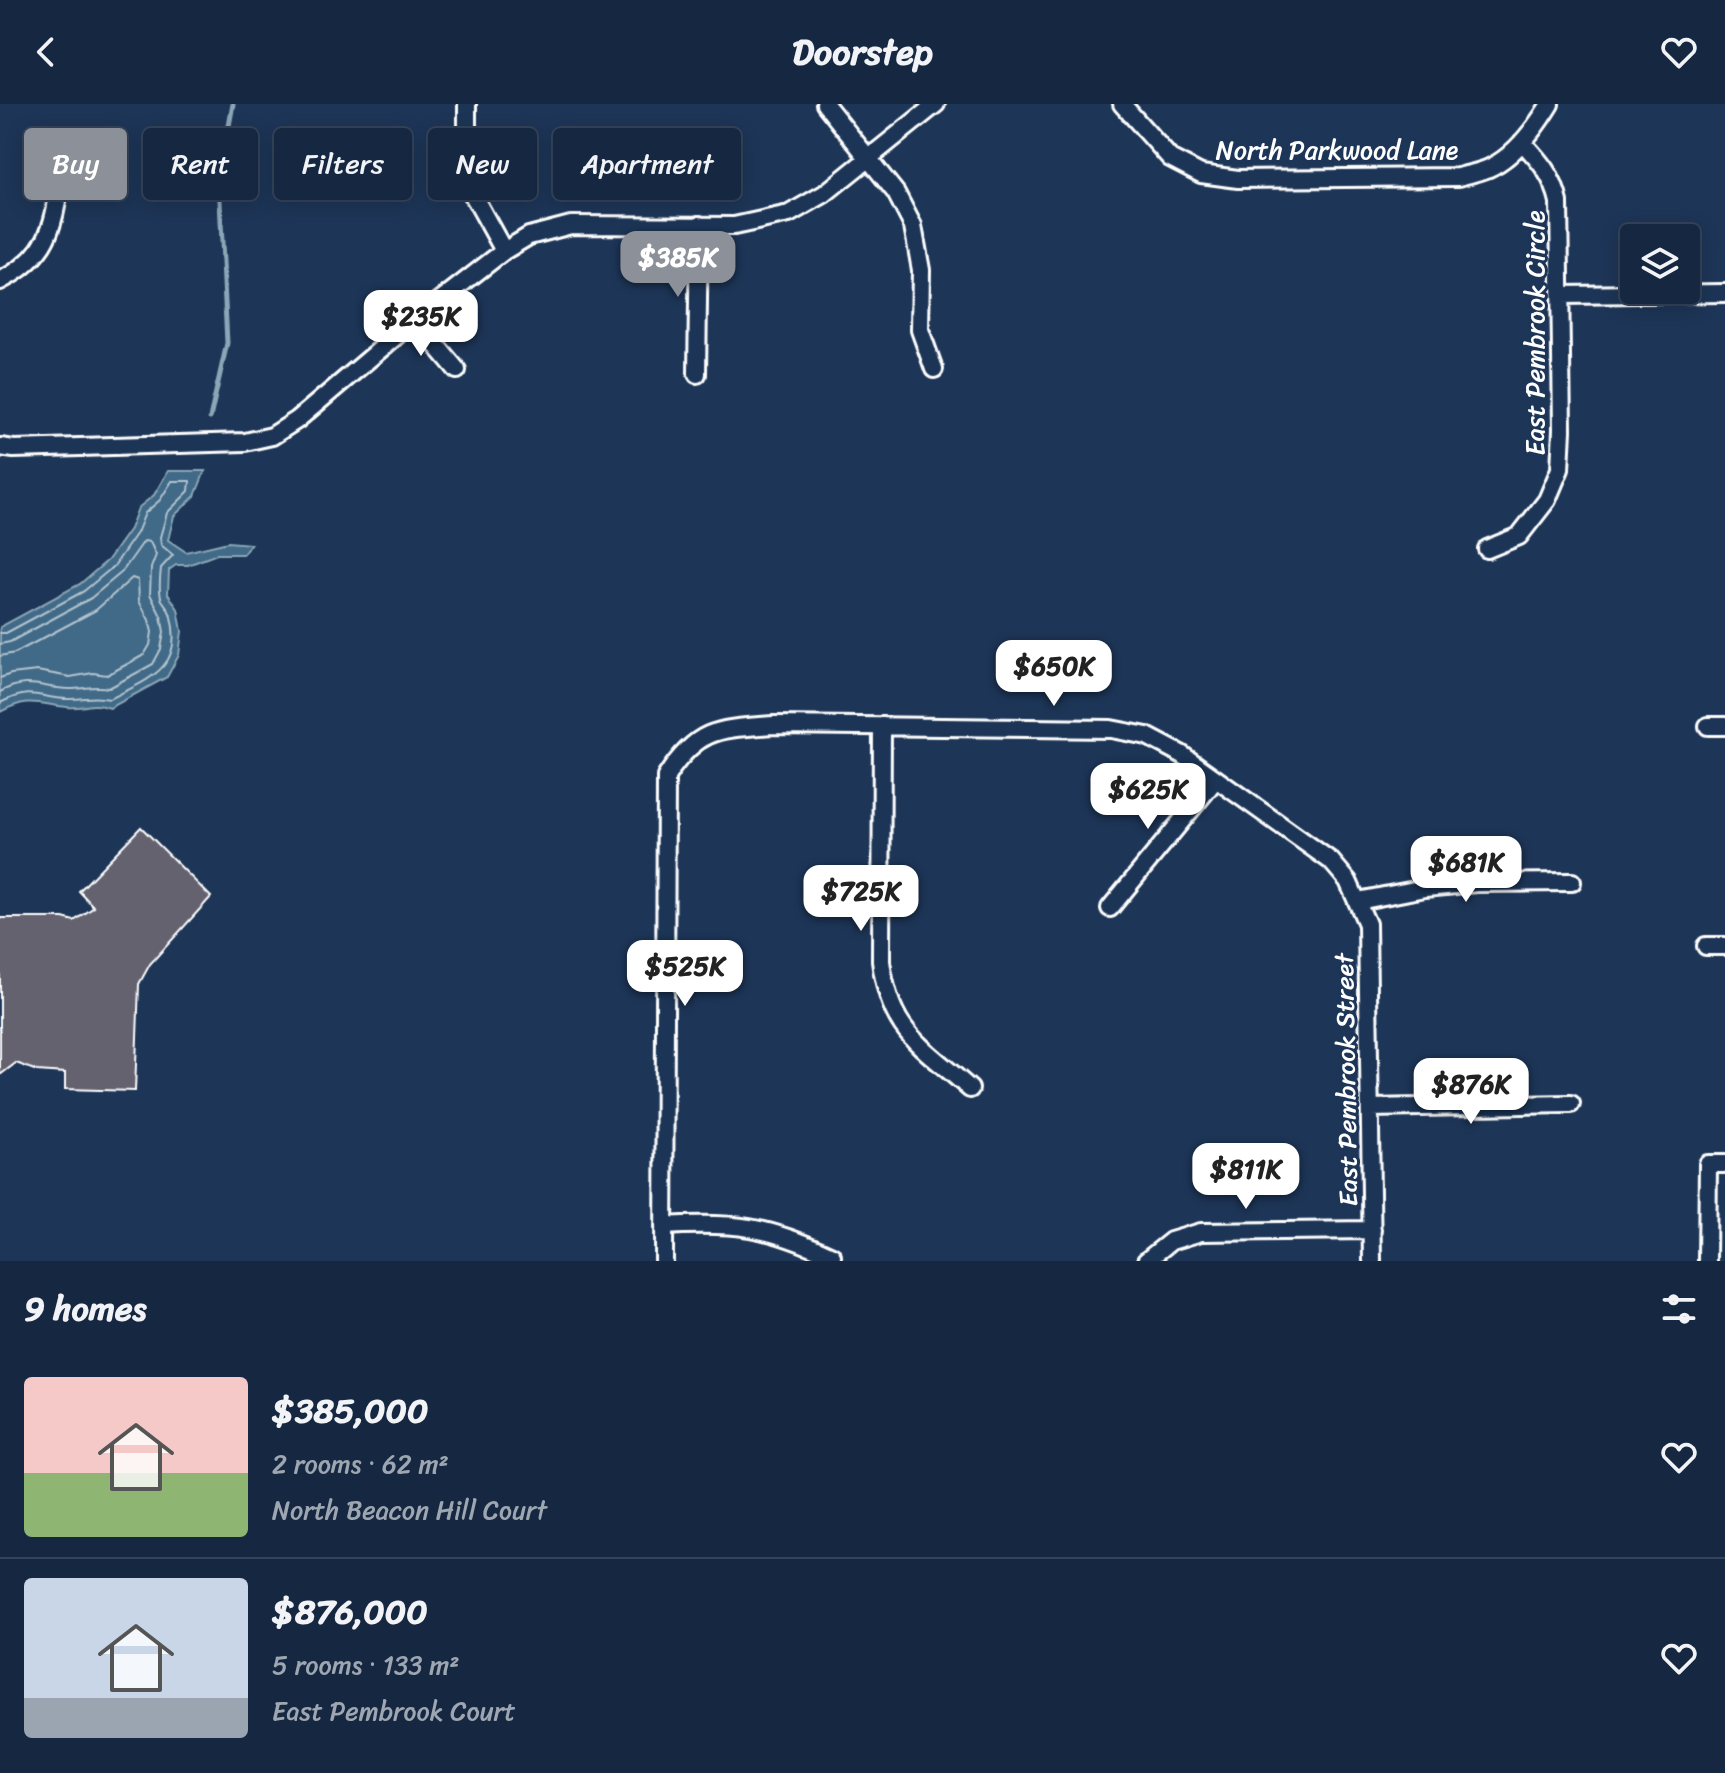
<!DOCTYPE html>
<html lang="en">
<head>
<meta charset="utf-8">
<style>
	body { margin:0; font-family:Sriracha,sans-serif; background:#1f3048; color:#f1f3f6; height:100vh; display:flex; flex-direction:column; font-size:30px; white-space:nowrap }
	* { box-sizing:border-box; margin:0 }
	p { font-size:26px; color:#9ea6b1 }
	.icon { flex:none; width:44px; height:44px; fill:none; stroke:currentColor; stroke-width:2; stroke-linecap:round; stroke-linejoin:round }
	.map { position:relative; height:1157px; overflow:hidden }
	.drawer { display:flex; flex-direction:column; background:#162841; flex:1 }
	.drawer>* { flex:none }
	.top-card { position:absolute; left:24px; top:24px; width:800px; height:72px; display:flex; gap:16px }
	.controls { position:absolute; left:1620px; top:120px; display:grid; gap:16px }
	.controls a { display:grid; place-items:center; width:80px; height:80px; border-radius:8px; background:#162841; box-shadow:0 4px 20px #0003,0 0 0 2px #35445a; font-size:40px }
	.price { position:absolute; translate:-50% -68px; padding:0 18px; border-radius:16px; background:#fff; color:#222; font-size:26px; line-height:52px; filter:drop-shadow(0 2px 4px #0008) }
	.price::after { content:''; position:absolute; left:50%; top:48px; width:24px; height:18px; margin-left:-12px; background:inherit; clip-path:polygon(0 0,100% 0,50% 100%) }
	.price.selected { background:#8c9099; color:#fff }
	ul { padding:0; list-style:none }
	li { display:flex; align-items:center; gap:24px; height:200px; padding:0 24px }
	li+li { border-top:2px solid #35445a }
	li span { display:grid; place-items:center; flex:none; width:224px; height:160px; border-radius:8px; color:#555 }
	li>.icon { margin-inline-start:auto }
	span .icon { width:96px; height:96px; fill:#fffc; stroke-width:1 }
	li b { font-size:34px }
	h2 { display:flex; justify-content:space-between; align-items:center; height:96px; padding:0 24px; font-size:34px }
	.tag { padding:0 28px; border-radius:8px; background:#162841; box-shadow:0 4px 20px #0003,0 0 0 2px #35445a; font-size:28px; line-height:72px }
	.tag.selected { background:#8c9099; color:#fff }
	header { display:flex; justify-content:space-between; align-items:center; height:104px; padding:0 24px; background:#162841; font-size:36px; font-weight:800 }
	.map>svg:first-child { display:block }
</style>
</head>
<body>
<header><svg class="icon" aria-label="back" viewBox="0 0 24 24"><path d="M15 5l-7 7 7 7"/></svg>Doorstep<svg class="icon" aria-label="heart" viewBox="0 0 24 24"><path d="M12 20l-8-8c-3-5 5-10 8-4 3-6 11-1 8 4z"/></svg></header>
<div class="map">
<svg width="1725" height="1157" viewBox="0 0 1725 1157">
	<rect width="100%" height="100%" fill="#1d3557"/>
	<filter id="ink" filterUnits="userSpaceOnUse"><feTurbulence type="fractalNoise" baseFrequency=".0125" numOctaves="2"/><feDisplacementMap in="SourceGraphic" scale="16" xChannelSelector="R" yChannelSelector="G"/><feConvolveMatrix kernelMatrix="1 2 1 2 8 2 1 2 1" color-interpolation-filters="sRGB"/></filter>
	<g filter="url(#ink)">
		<path fill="#406a87" stroke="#8ca6b7" stroke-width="2" d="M168 367H205L195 392 174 412 168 436 186 448 228 438 251 440 243 450H217L188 461H176L169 466 168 490 178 505 182 527 179 551 167 573 110 604C90 597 85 605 67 603 36 600 31 592 0 608V523L80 480 108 456 130 425 138 404 154 391Z"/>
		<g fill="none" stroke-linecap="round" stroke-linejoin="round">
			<path stroke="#b3c3cf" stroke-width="2" d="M0 529H6L84 487 114 462 137 429 145 409 160 396 172 377H190L189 387 167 409 160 433 161 441 173 451 161 464C160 474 158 487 162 496 166 502 170 506 171 513 184 565 148 575 110 595 93 591 87 595 71 595 40 596 35 581 0 599
				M0 540 10 538 91 494 122 468 144 437 150 438 156 451 151 464 150 490 161 512 164 528 161 545 153 560 109 584C94 581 84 585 70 585 42 585 30 572 0 588
				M0 552 15 549 96 506 132 474 138 476 139 497 149 516 152 528 150 541 144 551 107 571 93 569 70 573 37 567 11 570 0 574"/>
			<path stroke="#8ca6b7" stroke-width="5" d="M210 314 227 239 219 77 233 0"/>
		</g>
		<path fill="#656270" stroke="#fff" stroke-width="2" d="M141 723 211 793 150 860 139 880 135 987 65 985V969L37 967 16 959 0 971V814H63L74 817 94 803 79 787Z"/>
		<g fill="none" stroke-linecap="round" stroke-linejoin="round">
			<g stroke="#fff" stroke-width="22">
				<path id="minor" d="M467 0V30L473 91 504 147
					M825 0 896 89 913 122 921 166 920 226 934 265
					M1122 0 1170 54 1201 70 1238 75 1459 73C1469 70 1480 68 1489 64 1515 52 1536 23 1550 0
					M0 177C59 147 53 109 65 52
					M1561 191 1725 189
					M415 216 457 266
					M697 270 699 121
					M0 343 14 345 245 338 272 332 297 316 415 216 504 147 529 132 571 121 734 122 789 110 824 90 936 0
					M1487 445 1519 432 1547 396 1560 365 1562 326 1559 98C1553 72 1540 57 1522 38
					M882 622 881 857C890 929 920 940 970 985
					M1708 622H1725
					M1358 797 1425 784 1477 779 1572 778
					M1110 804 1216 675
					M1706 842H1725
					M1370 1004 1571 1000
					M664 1122C735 1118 768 1122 832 1152
					M664 1157 666 673C698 623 719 625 774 621L1111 625 1147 632 1181 650 1331 757 1348 777 1367 820 1372 1157
					M1146 1157 1171 1137 1201 1128 1372 1126
					M1707 1157 1708 1060H1725"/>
			</g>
			<use href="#minor" stroke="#1d3557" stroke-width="16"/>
		</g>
	</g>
	<g text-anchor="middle" stroke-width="6" stroke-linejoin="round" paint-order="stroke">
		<g font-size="26" fill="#fff" stroke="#1d3557">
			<text x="1337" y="55">North Parkwood Lane</text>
			<text transform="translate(1535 229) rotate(-90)" y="9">East Pembrook Circle</text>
			<text transform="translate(1346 976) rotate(-91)" y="9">East Pembrook Street</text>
		</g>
	</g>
</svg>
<div class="controls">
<a><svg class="icon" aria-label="layers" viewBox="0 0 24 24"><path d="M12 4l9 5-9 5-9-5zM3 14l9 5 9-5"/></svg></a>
</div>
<b class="price selected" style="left:678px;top:195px">$385K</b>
<b class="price" style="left:421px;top:254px">$235K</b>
<b class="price" style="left:1054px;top:604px">$650K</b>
<b class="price" style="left:1148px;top:727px">$625K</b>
<b class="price" style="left:1466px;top:800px">$681K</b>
<b class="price" style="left:861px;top:829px">$725K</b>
<b class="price" style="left:685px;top:904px">$525K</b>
<b class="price" style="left:1471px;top:1022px">$876K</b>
<b class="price" style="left:1246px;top:1107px">$811K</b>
<div class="top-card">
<a class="tag selected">Buy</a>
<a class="tag">Rent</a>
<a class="tag">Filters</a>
<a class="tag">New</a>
<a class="tag">Apartment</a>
</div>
</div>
<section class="drawer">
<h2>9 homes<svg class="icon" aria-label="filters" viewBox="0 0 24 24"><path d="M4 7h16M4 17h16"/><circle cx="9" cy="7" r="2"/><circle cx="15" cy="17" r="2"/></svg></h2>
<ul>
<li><span style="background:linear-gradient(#f6c9c9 60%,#8fb573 0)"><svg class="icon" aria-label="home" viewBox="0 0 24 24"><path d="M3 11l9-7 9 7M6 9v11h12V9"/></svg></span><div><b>$385,000</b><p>2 rooms · 62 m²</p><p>North Beacon Hill Court</p></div><svg class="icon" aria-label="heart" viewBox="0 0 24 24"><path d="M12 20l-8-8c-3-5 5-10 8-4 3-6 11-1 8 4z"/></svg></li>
<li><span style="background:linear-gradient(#c9d6e8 75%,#9aa5b1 0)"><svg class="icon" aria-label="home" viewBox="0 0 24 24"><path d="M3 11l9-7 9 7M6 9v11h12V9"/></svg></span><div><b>$876,000</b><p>5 rooms · 133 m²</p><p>East Pembrook Court</p></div><svg class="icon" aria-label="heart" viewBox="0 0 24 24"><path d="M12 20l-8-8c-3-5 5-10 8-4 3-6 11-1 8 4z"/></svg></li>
</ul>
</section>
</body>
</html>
